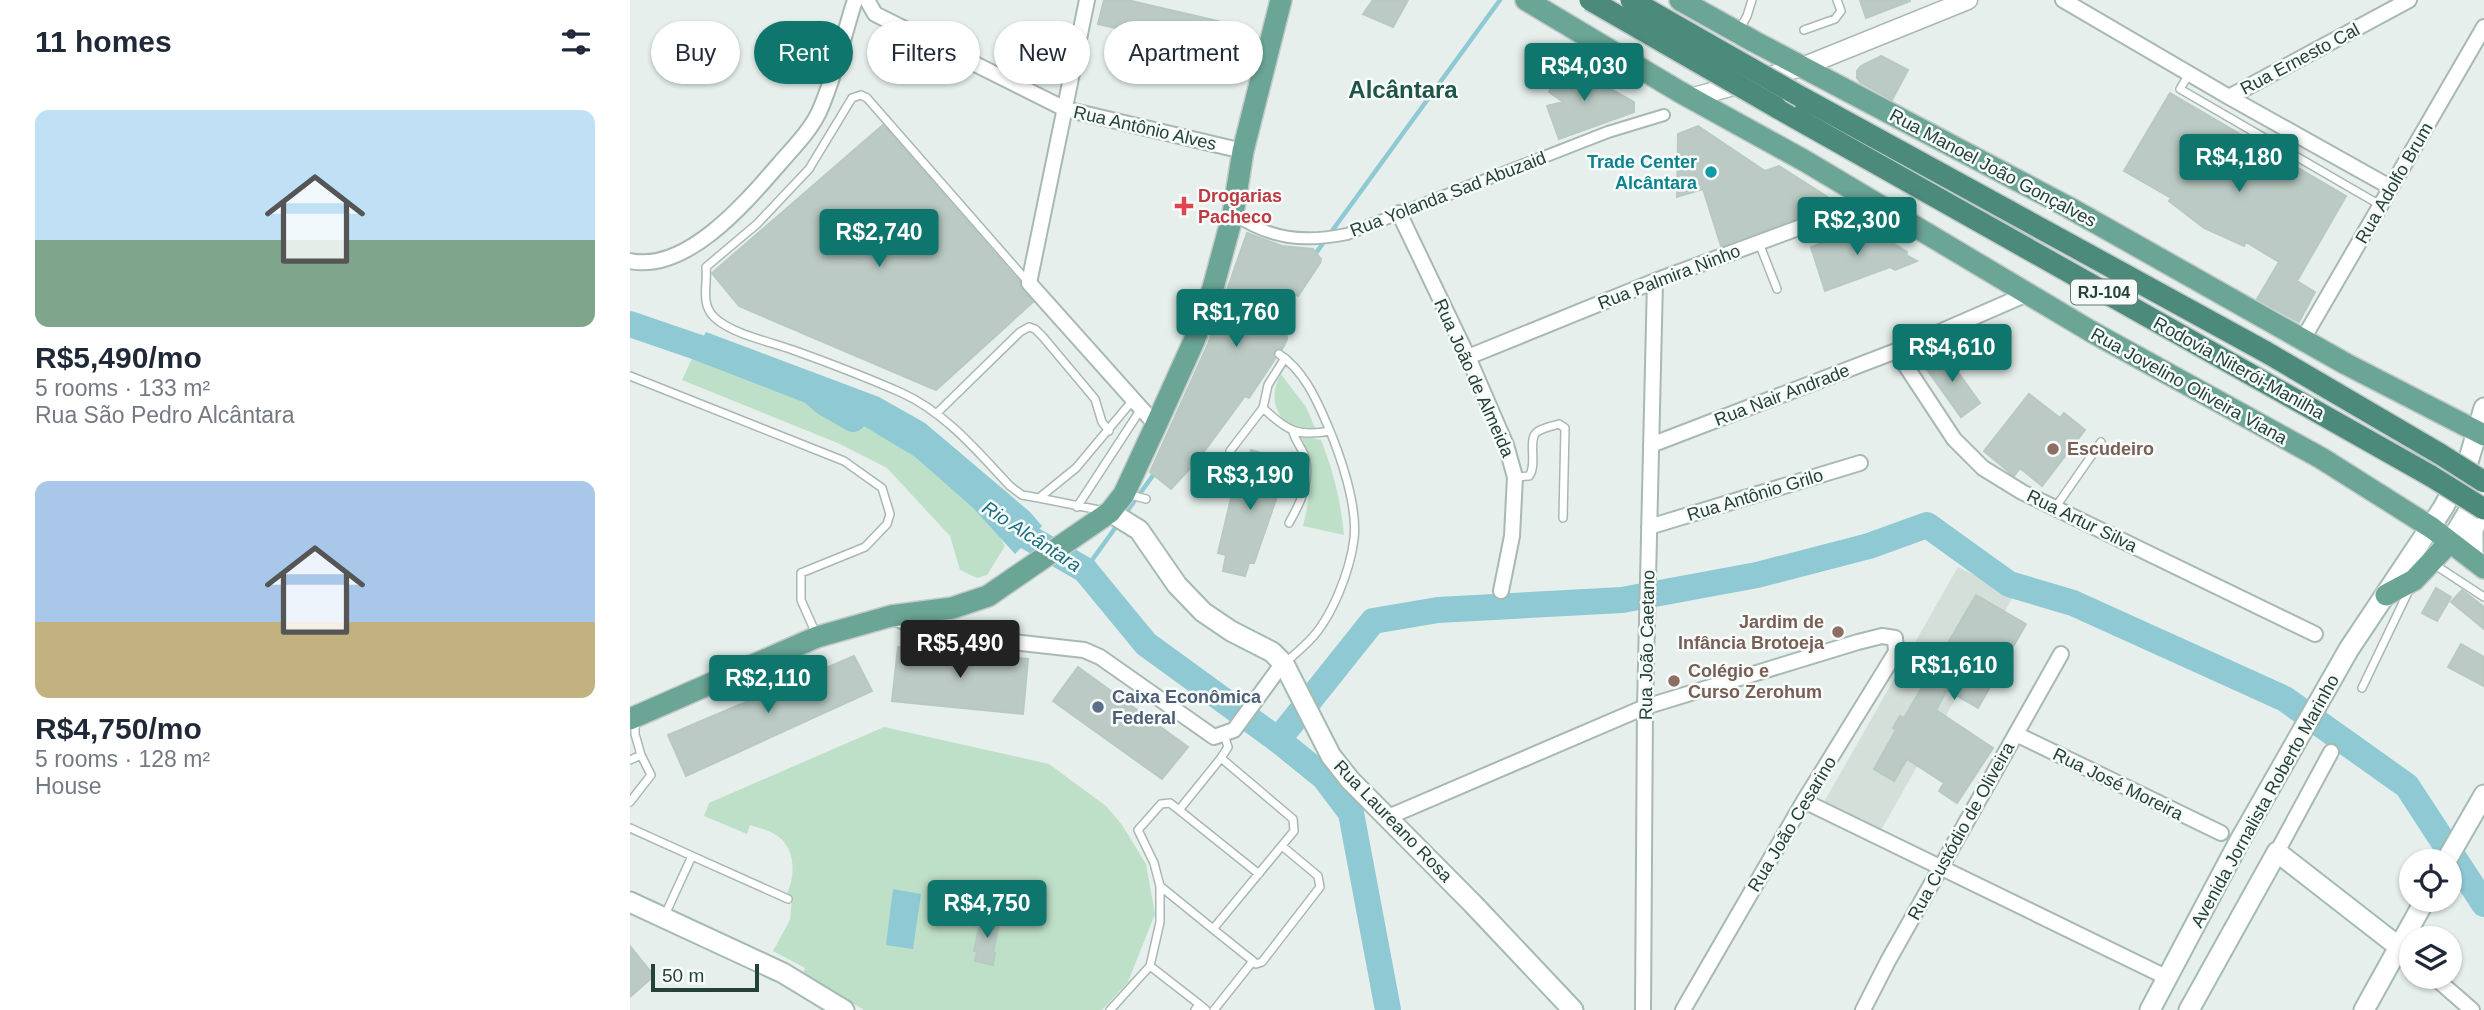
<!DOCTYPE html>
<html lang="en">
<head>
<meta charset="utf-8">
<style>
	body { margin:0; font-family:Helvetica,sans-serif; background:#f6f6f7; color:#1f2937; height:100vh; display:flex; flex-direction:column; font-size:26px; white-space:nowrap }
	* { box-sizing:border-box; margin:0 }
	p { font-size:23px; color:#747a83 }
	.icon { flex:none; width:38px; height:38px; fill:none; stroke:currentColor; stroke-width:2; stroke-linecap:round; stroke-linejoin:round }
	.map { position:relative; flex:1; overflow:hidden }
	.sheet { display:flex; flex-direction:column; background:#fff; width:630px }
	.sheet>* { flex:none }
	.guide { position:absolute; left:21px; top:21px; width:665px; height:63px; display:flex; gap:14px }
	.fabs { position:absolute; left:1769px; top:849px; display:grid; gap:14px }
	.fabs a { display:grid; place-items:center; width:63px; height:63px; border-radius:50%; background:#fff; box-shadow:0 2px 5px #0004; font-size:35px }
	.scale { position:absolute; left:21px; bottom:18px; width:108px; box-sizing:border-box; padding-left:7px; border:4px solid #24423a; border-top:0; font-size:19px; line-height:24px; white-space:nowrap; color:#24423a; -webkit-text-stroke:5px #f7fbf9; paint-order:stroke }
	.price { position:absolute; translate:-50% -60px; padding:0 16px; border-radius:7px; background:#0f766e; color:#fff; font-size:23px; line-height:46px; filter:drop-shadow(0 2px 4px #0008) }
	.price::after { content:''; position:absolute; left:50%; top:42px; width:21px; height:16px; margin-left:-10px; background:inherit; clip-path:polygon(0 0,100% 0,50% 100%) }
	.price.current { background:#222; color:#fff }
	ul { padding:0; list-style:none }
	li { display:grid; align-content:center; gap:14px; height:371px; padding:0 35px }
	li span { display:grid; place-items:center; height:217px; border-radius:14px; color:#555 }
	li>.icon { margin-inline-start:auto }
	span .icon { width:126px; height:126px; fill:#fffc; stroke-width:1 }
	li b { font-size:30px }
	h2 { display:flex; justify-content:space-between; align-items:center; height:84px; padding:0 35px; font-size:30px }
	.tag { padding:0 24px; border-radius:32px; background:#fff; box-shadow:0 2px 5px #0004; font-size:24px; line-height:63px }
	.tag.current { background:#0f766e; color:#fff }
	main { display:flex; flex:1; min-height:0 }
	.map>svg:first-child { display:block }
</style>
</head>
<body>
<main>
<section class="sheet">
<h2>11 homes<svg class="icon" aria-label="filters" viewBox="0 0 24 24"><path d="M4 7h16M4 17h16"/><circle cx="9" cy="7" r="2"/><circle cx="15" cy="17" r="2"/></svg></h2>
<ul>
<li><span style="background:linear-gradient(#bfe0f5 60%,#7fa58c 0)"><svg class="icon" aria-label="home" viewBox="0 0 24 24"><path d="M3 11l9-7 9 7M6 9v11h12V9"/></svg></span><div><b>R$5,490/mo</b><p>5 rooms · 133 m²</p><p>Rua São Pedro Alcântara</p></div></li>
<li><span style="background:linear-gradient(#a9c7e8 65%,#c2b280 0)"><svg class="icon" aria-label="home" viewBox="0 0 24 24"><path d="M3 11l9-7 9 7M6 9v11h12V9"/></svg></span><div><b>R$4,750/mo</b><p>5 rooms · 128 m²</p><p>House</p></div></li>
</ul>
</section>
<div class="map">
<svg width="1854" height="1010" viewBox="0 0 1854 1010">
	<rect width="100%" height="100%" fill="#e6efeb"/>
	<path fill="#d4dfda" d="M1328 567 1384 595 1250 832 1194 802Z"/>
	<path fill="#bfe0c8" d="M67 347 195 403 285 457 343 508 368 534 375 546 357 575 347 578 330 570 320 536 257 468 210 444 52 380Z
		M651 374 676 407 685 428C652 434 634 402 651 374Z
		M674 436 691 440C703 470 711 502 714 535L673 526C680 495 687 467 671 437Z
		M254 727 419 764 476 806 492 825 516 864 525 914 498 982 472 1010H234L173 973 175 968 143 951 160 920 162 898 156 895C166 877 166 847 146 835 139 830 129 828 120 825L117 834 74 816 79 803Z"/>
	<path fill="#8ec9d4" d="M76 332 249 397 295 423 400 512 412 526 385 554 343 508 285 457 195 403 181 391 67 347Z
		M263 889 291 894 283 949 256 945Z"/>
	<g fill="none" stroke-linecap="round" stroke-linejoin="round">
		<path stroke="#8ec9d4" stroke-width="4.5" d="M683 257 870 0
			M495 514 527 470
			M455 570 488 524"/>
		<path stroke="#8ec9d4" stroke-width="26" d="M0 324 67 347 181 391 195 403 223 419
			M371 518 384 529 455 570 516 644 648 740 694 777 721 813 758 1010
			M648 740 743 621 808 610 992 600 1127 575 1239 546 1297 525 1379 584 1443 603 1655 699 1777 786 1854 904"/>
	</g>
	<path fill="#bbcac4" stroke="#b8c9c2" stroke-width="2" d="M474 0H497L618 28 611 57 468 24Z
		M743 0H778L763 27 733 14Z
		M1230 0H1280V1L1236 18Z
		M1251 56 1278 70 1262 100 1230 82 1227 78V71L1231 66Z
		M936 64 1004 102V112L929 139 917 106 933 102 919 92Z
		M1540 93 1716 196 1667 281 1685 292 1669 322 1627 299 1649 262 1616 242 1614 246 1574 228 1539 201 1541 198 1494 171Z
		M253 125 390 282 391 289 403 302 306 390 109 306 82 273Z
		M1068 126 1135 171 1149 166 1207 203 1091 246 1073 189 1047 197 1048 134Z
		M1236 226 1277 252 1276 255 1287 261 1265 270 1260 267 1195 291 1181 247Z
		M617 233 652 246 683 249 691 259 690 263 668 296 665 294 655 317 657 339 654 346 652 349 645 350 643 354 645 359 619 398 615 396 567 461 541 489 520 472 578 344Z
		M1312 350 1350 403 1331 417 1293 364Z
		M1399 394 1430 418 1434 413 1455 430 1412 486 1390 468 1384 476 1354 451Z
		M621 450 651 459 646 480 652 482 624 563H619L615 576 593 571 596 555 588 553 608 469 615 471Z
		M1806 588 1821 597 1807 621 1792 613Z
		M1832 590 1854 607V629L1821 602Z
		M1346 595 1396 624 1348 708 1317 690 1306 710 1363 748 1327 803 1309 791 1314 783 1277 759 1264 781 1244 769 1266 730 1263 728 1270 716 1274 718Z
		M1831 644 1854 657V686L1818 667Z
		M268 647 398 659 393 714 262 701Z
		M224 656 242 691 56 776 38 735Z
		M448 667 558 747 532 779 423 701Z
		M352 914 370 919 363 953H365L363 965 345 961 347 951H344Z
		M0 946 24 976 0 997Z"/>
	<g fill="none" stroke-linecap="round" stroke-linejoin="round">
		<g stroke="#a8b8b2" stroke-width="10">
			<path id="service" d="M1174 30 1205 19 1211 11 1207 0
				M1108 32 1117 16 1122 0
				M1559 74 1550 89 1750 205
				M1129 243 1147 289
				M398 282 237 98 231 95 222 98 179 169 127 224 76 267C78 285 70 303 84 317 101 334 141 342 163 350 199 363 236 377 272 393 316 413 347 451 380 486L392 495 409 498 446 468 503 400
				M649 354C673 370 686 398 697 424 710 454 728 506 724 539 720 571 702 618 679 641 671 649 663 656 655 663
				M655 358 638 385 633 408C657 431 668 437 700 431
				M0 376 214 461 252 488 260 514 257 524 235 547 171 573V600L187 636
				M307 413 390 332 399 327 405 329 413 337 465 399 472 422 479 431
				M600 451 633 408
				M885 477 899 476C908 465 897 439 907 432 912 428 923 426 929 424L935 428 933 518
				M497 494 516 499
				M409 498 474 511
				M447 507 511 409
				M1425 508 1471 442
				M659 523C671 502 681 481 675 457 672 448 665 440 663 432
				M1802 563 1854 597
				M1732 688 1780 588
				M5 722V734L11 755
				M591 758 549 810 629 874
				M0 760 11 755 21 775 0 802
				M0 828 62 856 34 917
				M62 856 158 899
				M530 886 524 863 508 830 531 804 540 803 549 810
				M623 961 626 964 632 962 690 887 688 876 652 846
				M520 966 530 922V886L583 929
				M480 1010 520 966 569 1004
				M565 1010 569 1004 576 1010
				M584 1010 623 961 583 929 664 831 663 819 591 758 598 747 594 735"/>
		</g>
		<g stroke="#a8b8b2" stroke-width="14">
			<path id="pedestrian" d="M603 214C640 239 673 243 717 234L978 132 1034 115"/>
		</g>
		<g stroke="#a8b8b2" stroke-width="18">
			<path id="minor" d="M237 0 245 14 435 109 613 151
				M457 0 399 283 526 425
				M1433 0 1599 97 1760 187
				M1599 97 1779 0
				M769 213 838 357 876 445 885 477 882 536 871 591
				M0 261C57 273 117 201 150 163 164 147 180 131 189 112 205 77 213 37 225 0
				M1673 339 1854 27
				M1266 351 1324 439 1353 468 1392 492 1685 634
				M838 357 1025 281 1241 201
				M1021 445 1266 351 1397 294
				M1019 527 1230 463
				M262 616 290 630 311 634 454 650 470 657 584 737 604 730 647 671
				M1386 734 1591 833
				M1174 801 1538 978
				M756 818 1015 707 1228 642 1252 636 1265 638 1266 652 1174 801 1053 1010
				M1647 852 1701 752
				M1803 976 1842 1010
				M1013 1010 1015 707 1025 281
				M1233 1010 1258 961 1431 654"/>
		</g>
		<g stroke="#a8b8b2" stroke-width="21">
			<path id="tertiary" d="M1060 98 1172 67 1338 0"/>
		</g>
		<g stroke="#a4bbb3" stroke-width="23">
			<path id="secondary" d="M480 512 509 530 547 585 573 612 601 631 642 652 654 664 701 756 720 780 843 904 943 1010
				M1820 542 1852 489
				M1843 560V530L1853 507
				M1816 861 1854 795
				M0 902 153 973 214 1010
				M1520 1010 1609 842 1719 649 1813 508 1838 462 1854 408
				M1559 1010 1647 852 1769 947
				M1734 1010 1795 900"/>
		</g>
		<g stroke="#c2cac8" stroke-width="24">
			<path id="primary" d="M896 0 1050 92 1175 161 1462 332 1691 458 1802 528 1854 568
				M1050 0 1125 42 1438 207 1716 364 1854 435
				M1756 595 1784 580 1820 542
				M0 719 187 637 261 616 322 608 358 596 480 512 494 494 526 425 564 341 583 288 603 214 613 151 651 0"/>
		</g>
		<g stroke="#c2cac8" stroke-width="24">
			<path id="trunk" d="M1171 97 1636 352 1810 454
				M1146 107 1801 476"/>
		</g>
		<use href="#service" stroke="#fff" stroke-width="7"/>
		<use href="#pedestrian" stroke="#fff" stroke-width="10"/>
		<use href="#minor" stroke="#fff" stroke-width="14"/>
		<use href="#tertiary" stroke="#fff" stroke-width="18"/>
		<use href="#secondary" stroke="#fff" stroke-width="19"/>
		<use href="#primary" stroke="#6aa596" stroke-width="21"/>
		<use href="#trunk" stroke="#4c8a7c" stroke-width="21"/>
		<g stroke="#c2cac8" stroke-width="24" stroke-linecap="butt">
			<path id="trunk-bridge" d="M960 0 1146 107
				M1001 0 1171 97
				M1810 454 1854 482
				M1801 476 1854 509"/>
		</g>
		<use href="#trunk-bridge" stroke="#4c8a7c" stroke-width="21"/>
	</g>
	<circle fill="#0f9aa8" stroke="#f7fbf9" stroke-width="2.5" cx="1081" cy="172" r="7"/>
	<path fill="#e0444e" stroke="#f7fbf9" stroke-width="2.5" d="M550.5 195.5h7v7h7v7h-7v7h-7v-7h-7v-7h7z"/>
	<g fill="#8d6e63" stroke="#f7fbf9" stroke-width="2.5">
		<circle cx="1423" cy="449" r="7"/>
		<circle cx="1208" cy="632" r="7"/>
		<circle cx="1044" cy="681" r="7"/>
	</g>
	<circle fill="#5c6f8a" stroke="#f7fbf9" stroke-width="2.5" cx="468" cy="707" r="7"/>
	<g text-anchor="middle" stroke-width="5" stroke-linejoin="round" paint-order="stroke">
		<rect fill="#f7fbf9" stroke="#637a73" stroke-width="2" x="1441" y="279.5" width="66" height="25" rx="5"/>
		<g font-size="16" font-weight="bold" fill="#24423a">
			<text x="1474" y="298">RJ-104</text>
		</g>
		<g font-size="18" fill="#24423a" stroke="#f7fbf9">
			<text transform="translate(1670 59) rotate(-28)" y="6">Rua Ernesto Cal</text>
			<text transform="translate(515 128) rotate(13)" y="6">Rua Antônio Alves</text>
			<text transform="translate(1363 168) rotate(28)" y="6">Rua Manoel João Gonçalves</text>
			<text transform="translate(1764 183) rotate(-60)" y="6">Rua Adolfo Brum</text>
			<text transform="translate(818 194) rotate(-21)" y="6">Rua Yolanda Sad Abuzaid</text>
			<text transform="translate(1039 277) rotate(-21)" y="6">Rua Palmira Ninho</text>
			<text transform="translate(1609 368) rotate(29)" y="6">Rodovia Niterói-Manilha</text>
			<text transform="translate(844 378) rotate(66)" y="6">Rua João de Almeida</text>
			<text transform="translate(1559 386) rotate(29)" y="6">Rua Jovelino Oliveira Viana</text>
			<text transform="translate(1152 395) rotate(-21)" y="6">Rua Nair Andrade</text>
			<text transform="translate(1125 495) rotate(-17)" y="6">Rua Antônio Grilo</text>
			<text transform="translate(1452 521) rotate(26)" y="6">Rua Artur Silva</text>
			<text transform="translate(1017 645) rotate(-89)" y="6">Rua João Caetano</text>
			<text transform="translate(1488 784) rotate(26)" y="6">Rua José Moreira</text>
			<text transform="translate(1635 801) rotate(-61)" y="6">Avenida Jornalista Roberto Marinho</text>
			<text transform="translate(763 821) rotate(46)" y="6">Rua Laureano Rosa</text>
			<text transform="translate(1162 824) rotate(-59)" y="6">Rua João Cesarino</text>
			<text transform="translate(1331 831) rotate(-61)" y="6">Rua Custódio de Oliveira</text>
		</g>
		<g font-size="18" font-weight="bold" fill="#0d838f" stroke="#f7fbf9" text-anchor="end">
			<text x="1067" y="168">Trade Center<tspan x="1067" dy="21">Alcântara</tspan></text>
		</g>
		<g font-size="18" font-weight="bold" fill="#be3a42" stroke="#f7fbf9" text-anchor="start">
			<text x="568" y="202">Drogarias<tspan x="568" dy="21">Pacheco</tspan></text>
		</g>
		<g font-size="18" font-weight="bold" fill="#785e54" stroke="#f7fbf9" text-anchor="start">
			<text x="1437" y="455">Escudeiro</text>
			<text x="1194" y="628" text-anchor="end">Jardim de<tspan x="1194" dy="21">Infância Brotoeja</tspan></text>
			<text x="1058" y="677">Colégio e<tspan x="1058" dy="21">Curso Zerohum</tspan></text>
		</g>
		<g font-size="18" font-weight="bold" fill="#4e5e75" stroke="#f7fbf9" text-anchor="start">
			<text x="482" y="703">Caixa Econômica<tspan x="482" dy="21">Federal</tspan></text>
		</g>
		<g font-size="19" font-style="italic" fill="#1c6f80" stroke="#f7fbf9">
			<text transform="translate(402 536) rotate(33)" y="7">Rio Alcântara</text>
		</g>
		<g font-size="24" font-weight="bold" fill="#1f5548" stroke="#f7fbf9">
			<text x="773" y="98">Alcântara</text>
		</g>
	</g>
</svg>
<div class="fabs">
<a><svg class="icon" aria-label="locate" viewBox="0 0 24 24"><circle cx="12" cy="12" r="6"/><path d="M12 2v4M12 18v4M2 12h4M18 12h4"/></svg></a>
<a><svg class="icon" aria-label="layers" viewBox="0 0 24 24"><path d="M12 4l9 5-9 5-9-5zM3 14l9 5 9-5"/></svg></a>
</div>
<div class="scale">50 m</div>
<b class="price" style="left:954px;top:103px">R$4,030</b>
<b class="price" style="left:1609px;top:194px">R$4,180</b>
<b class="price" style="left:1227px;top:257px">R$2,300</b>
<b class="price" style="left:249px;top:269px">R$2,740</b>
<b class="price" style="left:606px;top:349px">R$1,760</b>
<b class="price" style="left:1322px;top:384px">R$4,610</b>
<b class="price" style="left:620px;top:512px">R$3,190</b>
<b class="price current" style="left:330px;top:680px">R$5,490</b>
<b class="price" style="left:1324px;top:702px">R$1,610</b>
<b class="price" style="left:138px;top:715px">R$2,110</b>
<b class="price" style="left:357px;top:940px">R$4,750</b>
<div class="guide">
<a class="tag">Buy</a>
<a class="tag current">Rent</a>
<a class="tag">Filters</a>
<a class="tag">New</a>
<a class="tag">Apartment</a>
</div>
</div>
</main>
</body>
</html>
